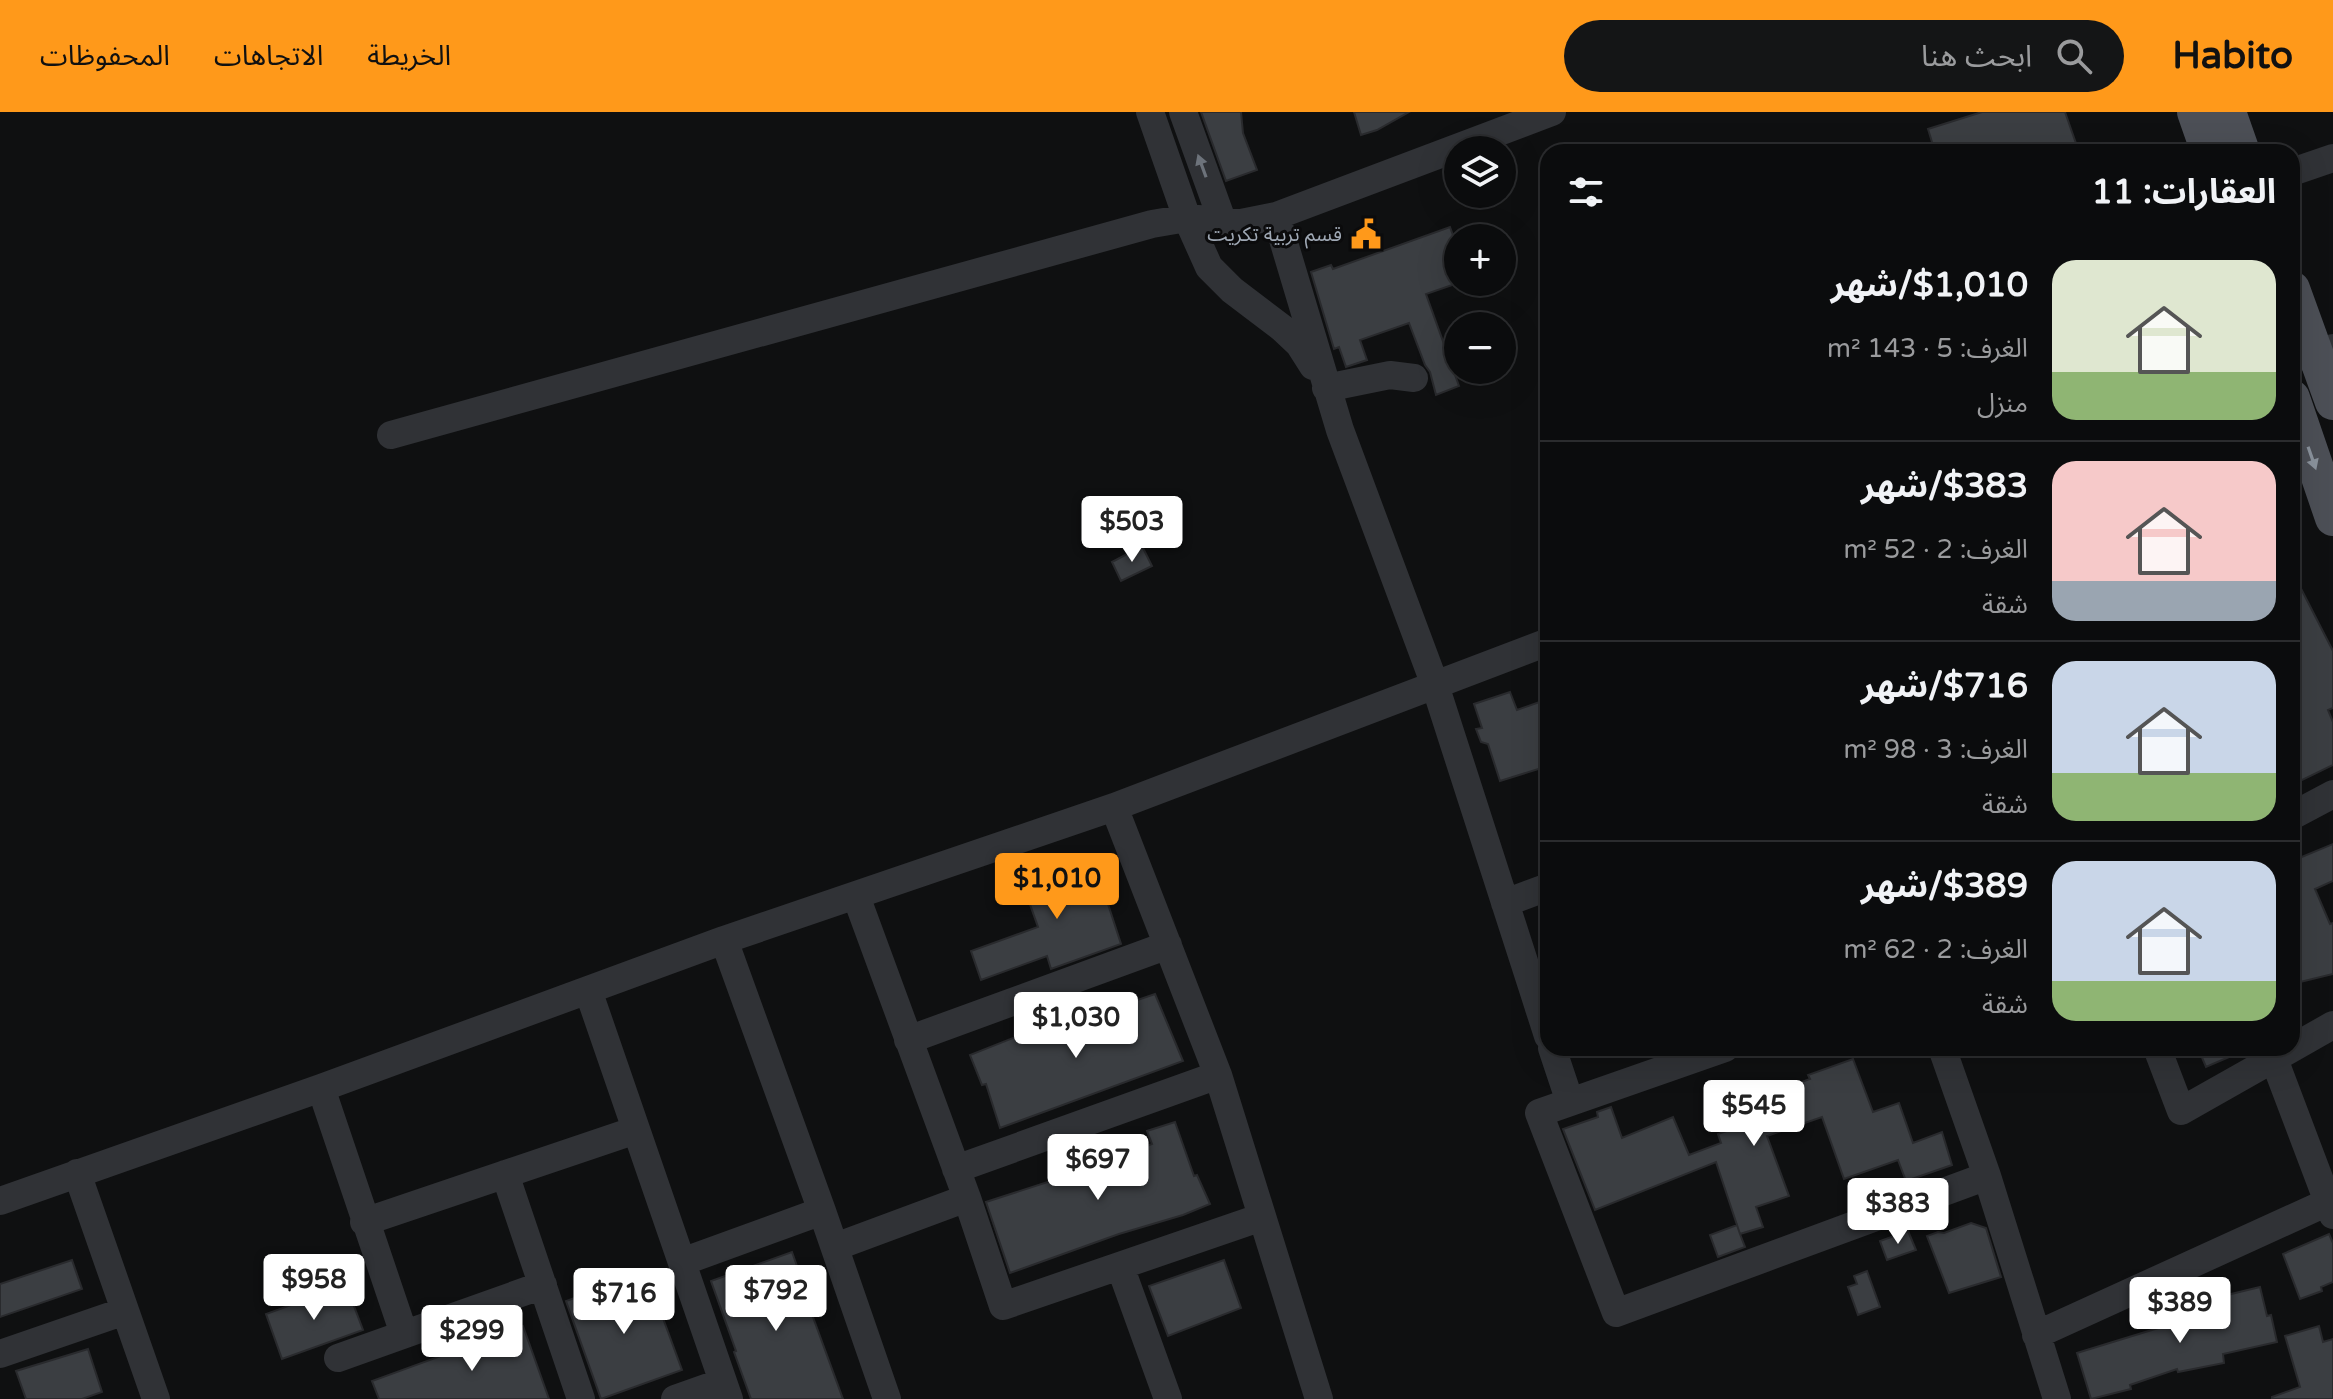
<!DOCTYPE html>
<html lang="ar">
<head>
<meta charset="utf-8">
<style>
	body { margin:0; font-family:"Varela Round","Noto Sans Arabic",sans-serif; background:#141516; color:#f1f3f6; direction:rtl; height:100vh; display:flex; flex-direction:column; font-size:30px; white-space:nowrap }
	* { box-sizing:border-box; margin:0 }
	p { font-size:26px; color:#9a9b9d }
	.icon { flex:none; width:44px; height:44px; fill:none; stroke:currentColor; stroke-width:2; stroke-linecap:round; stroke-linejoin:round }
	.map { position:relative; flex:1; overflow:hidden; direction:ltr }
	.panel { position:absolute; left:1540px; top:32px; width:760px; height:912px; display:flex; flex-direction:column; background:#0b0c0d; border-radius:24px; box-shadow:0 8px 32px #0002,0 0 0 2px #2b2c2e; direction:rtl }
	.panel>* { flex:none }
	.controls { position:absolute; left:1444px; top:24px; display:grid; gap:16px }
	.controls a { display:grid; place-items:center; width:72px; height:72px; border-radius:50%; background:#0b0c0d; box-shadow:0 8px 32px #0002,0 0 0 2px #2b2c2e; font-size:40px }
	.price { position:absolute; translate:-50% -68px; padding:0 18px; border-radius:8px; background:#fff; color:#222; font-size:26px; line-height:52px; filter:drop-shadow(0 2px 4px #0008) }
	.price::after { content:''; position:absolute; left:50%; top:48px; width:24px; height:18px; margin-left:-12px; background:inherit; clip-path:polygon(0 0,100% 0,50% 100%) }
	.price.on { background:#ff991a; color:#111 }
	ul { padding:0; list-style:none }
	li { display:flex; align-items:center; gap:24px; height:200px; padding:0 24px }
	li+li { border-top:2px solid #2b2c2e }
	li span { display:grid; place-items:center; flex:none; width:224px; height:160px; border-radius:24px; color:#555 }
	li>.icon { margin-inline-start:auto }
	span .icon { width:96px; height:96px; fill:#fffc; stroke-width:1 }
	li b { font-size:34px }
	h2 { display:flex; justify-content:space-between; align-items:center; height:96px; padding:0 24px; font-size:34px }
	header { display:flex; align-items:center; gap:48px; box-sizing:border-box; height:112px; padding:0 40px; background:#ff991a; color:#111 }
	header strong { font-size:38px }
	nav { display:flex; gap:44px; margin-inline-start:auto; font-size:28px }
	.search { width:560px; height:72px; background:#141516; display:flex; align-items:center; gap:20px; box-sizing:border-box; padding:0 28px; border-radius:44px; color:#9a9b9d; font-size:30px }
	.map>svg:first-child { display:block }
</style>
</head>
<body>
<header>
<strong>Habito</strong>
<div class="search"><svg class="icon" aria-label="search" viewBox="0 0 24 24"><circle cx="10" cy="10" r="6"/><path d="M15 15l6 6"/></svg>ابحث هنا</div>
<nav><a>الخريطة</a><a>الاتجاهات</a><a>المحفوظات</a></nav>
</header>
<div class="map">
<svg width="2333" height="1287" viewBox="0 0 2333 1287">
	<rect width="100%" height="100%" fill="#0f1011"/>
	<path fill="#3b3e42" stroke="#292a2d" stroke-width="2" d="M1201 0H1241L1243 21 1257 58 1226 69Z
		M1354 0H1409L1377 18 1361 23Z
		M1982 0H2065L2079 40H1935L1928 17Z
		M1450 115 1458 137V171L1426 182 1459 274 1436 283 1430 260 1425 253 1409 211 1360 228 1367 248 1346 255 1339 235 1334 237 1311 160 1331 153 1333 157Z
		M1142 434 1152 454 1121 469 1112 450Z
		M2292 459 2333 539V596L2328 598 2333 610V653L2292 673Z
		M1510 580 1517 598 1548 587V654L1500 669 1488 632 1481 630 1476 617 1482 616 1474 592Z
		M2333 732V769L2315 777 2330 812 2333 811V862L2292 872V749Z
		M1092 743 1121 832 1051 857 1047 844 981 868 971 839 1038 815 1021 767Z
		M1155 882 1183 949 1000 1016 986 972 982 973 970 943 1018 924 1020 928Z
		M2198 936H2250L2206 955Z
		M1853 947 1873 1000 1899 991 1913 1031 1942 1020 1952 1053 1906 1069 1898 1048 1844 1067 1822 1005 1767 1024 1789 1084 1756 1095 1763 1115 1740 1122 1745 1135 1718 1145 1710 1123 1737 1113 1740 1122 1716 1050 1595 1098 1563 1017 1598 1005 1597 1000 1611 995 1622 1026 1673 1005 1689 1043 1721 1031 1718 1022 1760 1007 1753 988 1810 967 1808 963Z
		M1175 1010 1194 1064 1197 1063 1210 1092 1183 1103 1119 1122 1010 1161 986 1090 1097 1054 1152 1032 1147 1019Z
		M1971 1111 1986 1116 2001 1165 1949 1181 1927 1124 1938 1120 1944 1121Z
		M1908 1119 1916 1138 1887 1148 1880 1129Z
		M2329 1122 2333 1131V1170L2321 1175 2322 1179 2300 1187 2283 1142Z
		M792 1140 808 1185 806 1186 843 1287H751L734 1240 736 1239 711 1169Z
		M72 1148 82 1177 0 1205V1172Z
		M1224 1148 1241 1196 1168 1224 1149 1174Z
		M1867 1159 1880 1195 1858 1203 1848 1175 1857 1172 1854 1164Z
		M646 1160 682 1258 601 1287 566 1189Z
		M346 1173 363 1218 282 1247 266 1202Z
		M2260 1175 2267 1204 2271 1203 2277 1230 2223 1242 2224 1251 2178 1260 2177 1257 2130 1273 2131 1277 2091 1287 2077 1241 2168 1213 2167 1209 2181 1210 2190 1204 2204 1206 2223 1184Z
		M523 1214 549 1287H379L372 1269Z
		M2319 1214 2323 1230 2333 1227V1287H2272V1285L2300 1275 2285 1224Z
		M88 1237 102 1280 82 1287H26L16 1259Z"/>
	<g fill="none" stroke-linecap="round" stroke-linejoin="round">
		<path stroke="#303236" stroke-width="28" d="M1150 0 1187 106 1209 155 1232 178 1282 216 1299 232 1313 254
			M1183 0 1222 108
			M2292 60 2333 46
			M1276 104 1340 318 1435 573 1548 924
			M2292 247 2333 236
			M1326 276 1390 263 1414 266
			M391 323 1152 112 1187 106 1241 111 1276 104 1552 0
			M1114 695 1218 963 1319 1287
			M2292 704 2333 682
			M856 784 967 1086 1003 1194 1262 1105
			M1505 791 1548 775
			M724 828 822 1099 887 1287
			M588 878 729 1287
			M908 928 1168 833
			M1552 936 1570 990
			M1725 936 1539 1001 1616 1201 1987 1064
			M1942 936 1987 1064 2057 1287
			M2157 936 2181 999 2333 913
			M2274 947 2333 1103
			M321 976 404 1222
			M956 1057 1218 963
			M77 1061 156 1287
			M505 1062 581 1287
			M0 1089 321 976 724 828 1114 695 1548 530
			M364 1110 636 1018
			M835 1135 967 1086
			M682 1150 822 1099
			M1120 1154 1168 1287
			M2036 1223 2328 1090
			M0 1242 125 1199
			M338 1246 543 1173
			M675 1287 723 1270"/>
		<path stroke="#4c4f56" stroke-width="36" d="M2195 0 2209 40
			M2228 0 2242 40
			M2292 177 2333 290
			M2292 286 2333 406"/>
	</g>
	<defs><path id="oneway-solid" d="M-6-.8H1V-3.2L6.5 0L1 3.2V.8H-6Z" transform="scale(2)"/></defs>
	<use fill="#6d737b" href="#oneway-solid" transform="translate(1202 54) rotate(-110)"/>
	<use fill="#8a929c" href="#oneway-solid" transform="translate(2312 346) rotate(71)"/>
	<defs>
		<g id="civic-bare" transform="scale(2.4)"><path d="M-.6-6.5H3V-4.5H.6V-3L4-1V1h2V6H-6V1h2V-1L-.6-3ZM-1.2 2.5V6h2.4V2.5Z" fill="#ff991a" stroke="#0b0b0c" stroke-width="2.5" paint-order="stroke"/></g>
	</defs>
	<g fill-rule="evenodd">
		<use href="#civic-bare" x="1366" y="122"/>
	</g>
	<g text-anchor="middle" stroke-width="6" stroke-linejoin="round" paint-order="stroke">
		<g font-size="20" fill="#9fa8b4" stroke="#0b0b0c" text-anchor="end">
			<text x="1342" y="129">قسم تربية تكريت</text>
		</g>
	</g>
</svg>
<div class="controls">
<a><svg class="icon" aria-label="layers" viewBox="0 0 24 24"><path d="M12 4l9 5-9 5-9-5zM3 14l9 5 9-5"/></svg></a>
<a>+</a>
<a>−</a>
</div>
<b class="price" style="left:1132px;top:452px">$503</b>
<b class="price on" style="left:1057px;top:809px">$1,010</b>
<b class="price" style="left:1076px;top:948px">$1,030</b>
<b class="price" style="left:1754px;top:1036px">$545</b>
<b class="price" style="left:1098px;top:1090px">$697</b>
<b class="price" style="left:1898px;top:1134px">$383</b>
<b class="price" style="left:314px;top:1210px">$958</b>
<b class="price" style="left:776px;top:1221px">$792</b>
<b class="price" style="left:624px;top:1224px">$716</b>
<b class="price" style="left:2180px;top:1233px">$389</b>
<b class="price" style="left:472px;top:1261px">$299</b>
<section class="panel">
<h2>العقارات: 11<svg class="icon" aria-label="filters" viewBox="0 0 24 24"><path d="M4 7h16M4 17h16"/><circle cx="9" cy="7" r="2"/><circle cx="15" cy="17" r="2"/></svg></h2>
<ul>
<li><span style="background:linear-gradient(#dfe7d0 70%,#8fb573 0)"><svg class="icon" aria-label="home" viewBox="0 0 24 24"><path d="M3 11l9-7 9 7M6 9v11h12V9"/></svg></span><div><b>$1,010/شهر</b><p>الغرف: 5 · 143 m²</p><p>منزل</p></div></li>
<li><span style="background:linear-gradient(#f6c9c9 75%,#9aa5b1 0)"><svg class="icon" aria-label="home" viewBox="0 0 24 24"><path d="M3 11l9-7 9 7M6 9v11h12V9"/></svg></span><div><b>$383/شهر</b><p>الغرف: 2 · 52 m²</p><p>شقة</p></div></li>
<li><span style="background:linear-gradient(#c9d6e8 70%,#8fb573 0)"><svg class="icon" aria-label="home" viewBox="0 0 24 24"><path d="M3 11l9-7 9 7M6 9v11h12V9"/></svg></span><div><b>$716/شهر</b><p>الغرف: 3 · 98 m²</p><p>شقة</p></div></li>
<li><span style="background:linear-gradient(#c9d6e8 75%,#8fb573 0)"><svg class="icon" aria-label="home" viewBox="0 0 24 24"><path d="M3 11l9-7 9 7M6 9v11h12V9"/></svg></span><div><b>$389/شهر</b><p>الغرف: 2 · 62 m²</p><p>شقة</p></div></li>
</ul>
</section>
</div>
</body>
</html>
